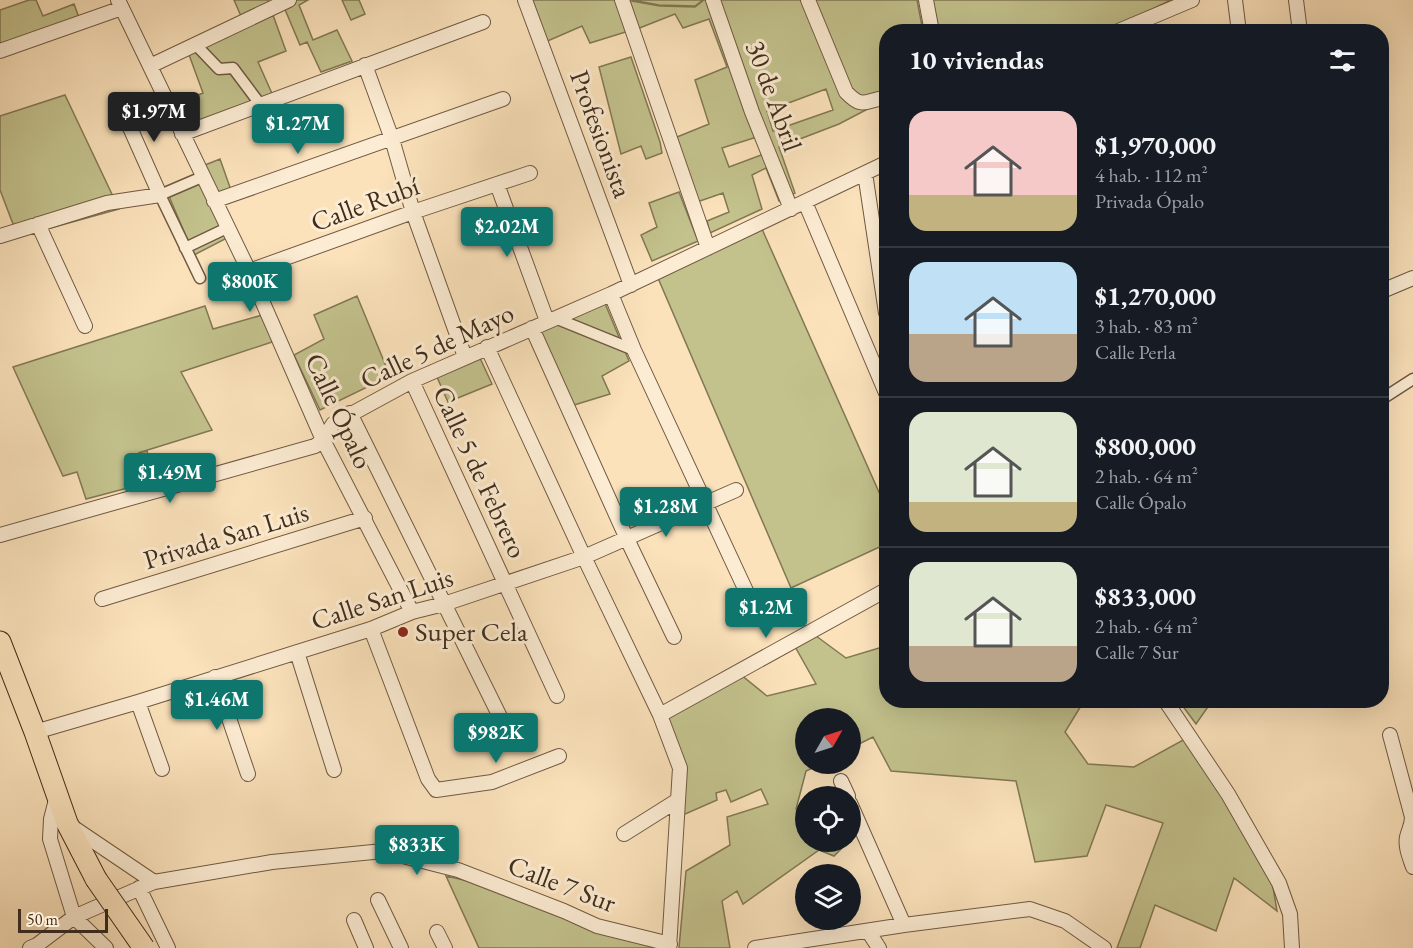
<!DOCTYPE html>
<html lang="es">
<head>
<meta charset="utf-8">
<style>
	body { margin:0; font-family:"EB Garamond",serif; background:#20242c; color:#f1f3f6; height:100vh; display:flex; flex-direction:column; font-size:22px; white-space:nowrap }
	* { box-sizing:border-box; margin:0 }
	p { font-size:20px; color:#9ea1a6 }
	.icon { flex:none; width:33px; height:33px; fill:none; stroke:currentColor; stroke-width:2; stroke-linecap:round; stroke-linejoin:round }
	.map { position:relative; flex:1; overflow:hidden }
	.details { position:absolute; left:879px; top:24px; width:510px; height:684px; display:flex; flex-direction:column; background:#171b24; border-radius:24px; box-shadow:0 6px 24px #0002 }
	.details>* { flex:none }
	.needle { width:39px; rotate:51deg }
	.controls { position:absolute; left:795px; top:708px; display:grid; gap:12px }
	.controls a { display:grid; place-items:center; width:66px; height:66px; border-radius:50%; background:#171b24; box-shadow:0 6px 24px #0002; font-size:30px }
	.scale { position:absolute; left:18px; bottom:15px; width:90px; box-sizing:border-box; padding-left:6px; border:3px solid #412d1b; border-top:0; font-size:16px; line-height:21px; white-space:nowrap; color:#412d1b; -webkit-text-stroke:4px #fcecd3; paint-order:stroke }
	.price { position:absolute; translate:-50% -51px; padding:0 14px; border-radius:6px; background:#0f766e; color:#fff; font-size:20px; line-height:39px; filter:drop-shadow(0 2px 3px #0008) }
	.price::after { content:''; position:absolute; left:50%; top:36px; width:18px; height:14px; margin-left:-9px; background:inherit; clip-path:polygon(0 0,100% 0,50% 100%) }
	.price.active { background:#222; color:#fff }
	ul { padding:0; list-style:none }
	li { display:flex; align-items:center; gap:18px; height:150px; padding:0 30px }
	li+li { border-top:2px solid #363941 }
	li span { display:grid; place-items:center; flex:none; width:168px; height:120px; border-radius:18px; color:#555 }
	li>.icon { margin-inline-start:auto }
	span .icon { width:72px; height:72px; fill:#fffc; stroke-width:1 }
	li b { font-size:26px }
	h2 { display:flex; justify-content:space-between; align-items:center; height:72px; padding:0 30px; font-size:26px }
	.map>svg:first-child { display:block }
</style>
</head>
<body>
<div class="map">
<svg width="1413" height="948" viewBox="0 0 1413 948">
	<rect width="100%" height="100%" fill="#fbe2bb"/>
	<filter id="stains"><feTurbulence type="fractalNoise" baseFrequency=".00333" numOctaves="4"/><feColorMatrix values="0 0 0 0 .2 0 0 0 0 .09 0 0 0 0 .02 0 0 0 .5 -.17"/></filter>
	<radialGradient id="worn" r=".72"><stop offset=".6" stop-color="#630" stop-opacity="0"/><stop offset="1" stop-color="#630" stop-opacity=".3"/></radialGradient>
	<path fill="#c3c28d" stroke="#827854" stroke-width="1.5" fill-rule="evenodd" d="M29 0H36L43 16 74 4 81 23 0 51V10Z
		M234 0H268L272 11 244 23Z
		M281 0H308L299 5 313 40 337 30 352 61 321 72 307 42 300 45Z
		M342 0H359L365 14 351 20Z
		M526 0H621L632 30 590 43 582 26 543 43Z
		M626 0 660 6 695 7 704 0H917L923 31 886 32V116L883 101 839 124 779 147 795 193 779 201 766 168 752 175 762 209 710 233 707 221 729 212 723 193 697 202 677 137 709 124 695 80 727 67 709 19 683 28 675 14 637 29ZM826 89 833 110 773 131 767 111ZM760 136 764 154 729 167 722 148Z
		M632 0H703L695 6 659 5Z
		M931 0H1171L1105 32 938 31Z
		M273 15 286 51 258 62 274 98 183 131 171 106 203 93 188 52Z
		M631 57 660 142 662 153 646 159 641 146 621 154 599 67Z
		M65 95 119 209 18 237 0 190V116Z
		M220 159 232 193 214 200 200 167Z
		M202 179 229 237 194 255 168 194Z
		M679 192 698 241 652 261 641 235 657 227 649 203Z
		M762 229 886 508V544L791 588 658 278Z
		M357 296 390 376 320 410 294 355 324 339 314 315Z
		M604 301 629 361 602 376 610 394 574 405 539 331Z
		M205 306 213 329 266 314 278 340 181 372 212 430 138 453 147 451 154 481 86 499 77 472 63 476 13 367Z
		M479 356 492 384 448 402 437 377Z
		M812 633 846 658 879 648 886 649V700L1084 701 1065 732 1088 764 1134 767 1185 739 1222 794 1272 881 1277 911 1234 878 1216 931 1155 905 1140 948H1117L1163 823 1106 805 1087 856 1035 862 1016 781 891 771 873 737 851 748 850 718H806V764H821L806 771 796 809 805 826 806 842H842L845 845 834 856 819 850 743 904 737 891 722 901 730 948H679L686 871 730 845 727 817 768 804 761 789 731 802 726 790 716 793 717 800 683 815 665 715 741 675 767 696 816 684 793 643Z
		M1179 701H1212L1196 724Z
		M446 876 477 883 563 918 655 948H479Z"/>
	<g fill="none" stroke-linecap="round" stroke-linejoin="round">
		<g stroke="#705a43" stroke-width="13">
			<path id="pedestrian" d="M196 45 219 69 233 68 260 104
				M185 248 227 228
				M200 278 160 195 202 177
				M555 318 634 350
				M1382 399 1413 379"/>
		</g>
		<g stroke="#705a43" stroke-width="16">
			<path id="minor" d="M118 0 249 271 323 440 412 612
				M525 0 631 285
				M622 0 708 248
				M713 0 752 112 791 209
				M808 0 846 92C864 111 866 99 886 98
				M926 0 932 32
				M1235 0 1239 32
				M1296 0 1300 32
				M1116 32 1192 0
				M0 51 122 8
				M365 65 392 139 413 212 465 357
				M150 66 289 0
				M182 134 483 22
				M865 173 886 313
				M497 184 547 321
				M214 201 503 99
				M805 202 886 393
				M38 224 85 326
				M0 236 107 203 160 195 119 103
				M249 271 413 212 530 173
				M1382 291 1413 278
				M611 294 634 350 754 608
				M532 328 627 539 674 637
				M487 347 584 557 660 715 680 768 669 948
				M412 381 557 696
				M350 413 508 733
				M0 535 315 446 323 440 333 424 412 381 611 294 886 163
				M102 599 365 518
				M371 629 428 779 436 790 492 782 559 756
				M297 652 334 770
				M215 677 248 774
				M1165 700 1228 794 1279 883 1290 914 1292 948
				M138 702 162 769
				M660 715 886 590
				M35 732 138 702 371 629 412 612 444 604 584 557 736 490
				M1390 735 1412 817C1412 825 1409 829 1407 837 1405 847 1410 858 1413 867
				M841 781 848 796
				M57 796 51 819 50 839 74 917 106 948
				M850 803 904 925
				M71 826 154 882
				M624 834 678 800
				M139 888 168 948
				M378 900 401 948
				M354 920 366 948
				M868 931 879 948
				M437 932 445 948
				M30 948 37 945 74 917 154 882 272 862 383 851 458 870 564 911 597 926 670 944
				M755 948 904 925 1030 909 1065 921 1104 948"/>
		</g>
		<g stroke="#412d1b" stroke-width="23">
			<path id="primary" d="M0 642 35 732 67 823 96 879"/>
		</g>
		<use href="#pedestrian" stroke="#fcecd3" stroke-width="10"/>
		<use href="#minor" stroke="#fcecd3" stroke-width="14"/>
		<use href="#primary" stroke="#fbe2bb" stroke-width="21"/>
		<g stroke="#412d1b" stroke-width="23" stroke-linecap="butt">
			<path id="primary-bridge" d="M96 879 144 948"/>
		</g>
		<use href="#primary-bridge" stroke="#fbe2bb" stroke-width="21"/>
	</g>
	<circle fill="#8f2418" stroke="#fcecd3" stroke-width="2" cx="403" cy="632" r="6"/>
	<g text-anchor="middle" stroke-width="6" stroke-linejoin="round" paint-order="stroke">
		<g font-size="27" fill="#412d1b" stroke="#fcecd3">
			<text transform="translate(774 96) rotate(70)" y="9">30 de Abril</text>
			<text transform="translate(601 134) rotate(70)" y="9">Profesionista</text>
			<text transform="translate(365 204) rotate(-20)" y="9">Calle Rubí</text>
			<text transform="translate(437 346) rotate(-25)" y="9">Calle 5 de Mayo</text>
			<text transform="translate(339 411) rotate(65)" y="9">Calle Ópalo</text>
			<text transform="translate(480 472) rotate(65)" y="9">Calle 5 de Febrero</text>
			<text transform="translate(226 536) rotate(-17)" y="9">Privada San Luis</text>
			<text transform="translate(382 599) rotate(-18)" y="9">Calle San Luis</text>
			<text transform="translate(562 884) rotate(21)" y="9">Calle 7 Sur</text>
		</g>
		<g font-size="27" fill="#412d1b" stroke="#fcecd3" text-anchor="start">
			<text x="415" y="641">Super Cela</text>
		</g>
	</g>
	<rect width="100%" height="100%" filter="url(#stains)"/>
	<rect width="100%" height="100%" fill="url(#worn)"/>
</svg>
<div class="controls">
<a><svg class="needle" viewBox="-14 -14 28 28"><path d="M0-13l5 13h-10z" fill="#e53935"/><path d="M0 13l5-13h-10z" fill="#9ea1a6"/></svg></a>
<a><svg class="icon" aria-label="locate" viewBox="0 0 24 24"><circle cx="12" cy="12" r="6"/><path d="M12 2v4M12 18v4M2 12h4M18 12h4"/></svg></a>
<a><svg class="icon" aria-label="layers" viewBox="0 0 24 24"><path d="M12 4l9 5-9 5-9-5zM3 14l9 5 9-5"/></svg></a>
</div>
<div class="scale">50 m</div>
<b class="price active" style="left:154px;top:143px">$1.97M</b>
<b class="price" style="left:298px;top:155px">$1.27M</b>
<b class="price" style="left:507px;top:258px">$2.02M</b>
<b class="price" style="left:250px;top:313px">$800K</b>
<b class="price" style="left:170px;top:504px">$1.49M</b>
<b class="price" style="left:666px;top:538px">$1.28M</b>
<b class="price" style="left:766px;top:639px">$1.2M</b>
<b class="price" style="left:217px;top:731px">$1.46M</b>
<b class="price" style="left:496px;top:764px">$982K</b>
<b class="price" style="left:417px;top:876px">$833K</b>
<section class="details">
<h2>10 viviendas<svg class="icon" aria-label="filters" viewBox="0 0 24 24"><path d="M4 7h16M4 17h16"/><circle cx="9" cy="7" r="2"/><circle cx="15" cy="17" r="2"/></svg></h2>
<ul>
<li><span style="background:linear-gradient(#f6c9c9 70%,#c2b280 0)"><svg class="icon" aria-label="home" viewBox="0 0 24 24"><path d="M3 11l9-7 9 7M6 9v11h12V9"/></svg></span><div><b>$1,970,000</b><p>4 hab. · 112 m²</p><p>Privada Ópalo</p></div></li>
<li><span style="background:linear-gradient(#bfe0f5 60%,#b9a48a 0)"><svg class="icon" aria-label="home" viewBox="0 0 24 24"><path d="M3 11l9-7 9 7M6 9v11h12V9"/></svg></span><div><b>$1,270,000</b><p>3 hab. · 83 m²</p><p>Calle Perla</p></div></li>
<li><span style="background:linear-gradient(#dfe7d0 75%,#c2b280 0)"><svg class="icon" aria-label="home" viewBox="0 0 24 24"><path d="M3 11l9-7 9 7M6 9v11h12V9"/></svg></span><div><b>$800,000</b><p>2 hab. · 64 m²</p><p>Calle Ópalo</p></div></li>
<li><span style="background:linear-gradient(#dfe7d0 70%,#b9a48a 0)"><svg class="icon" aria-label="home" viewBox="0 0 24 24"><path d="M3 11l9-7 9 7M6 9v11h12V9"/></svg></span><div><b>$833,000</b><p>2 hab. · 64 m²</p><p>Calle 7 Sur</p></div></li>
</ul>
</section>
</div>
</body>
</html>
